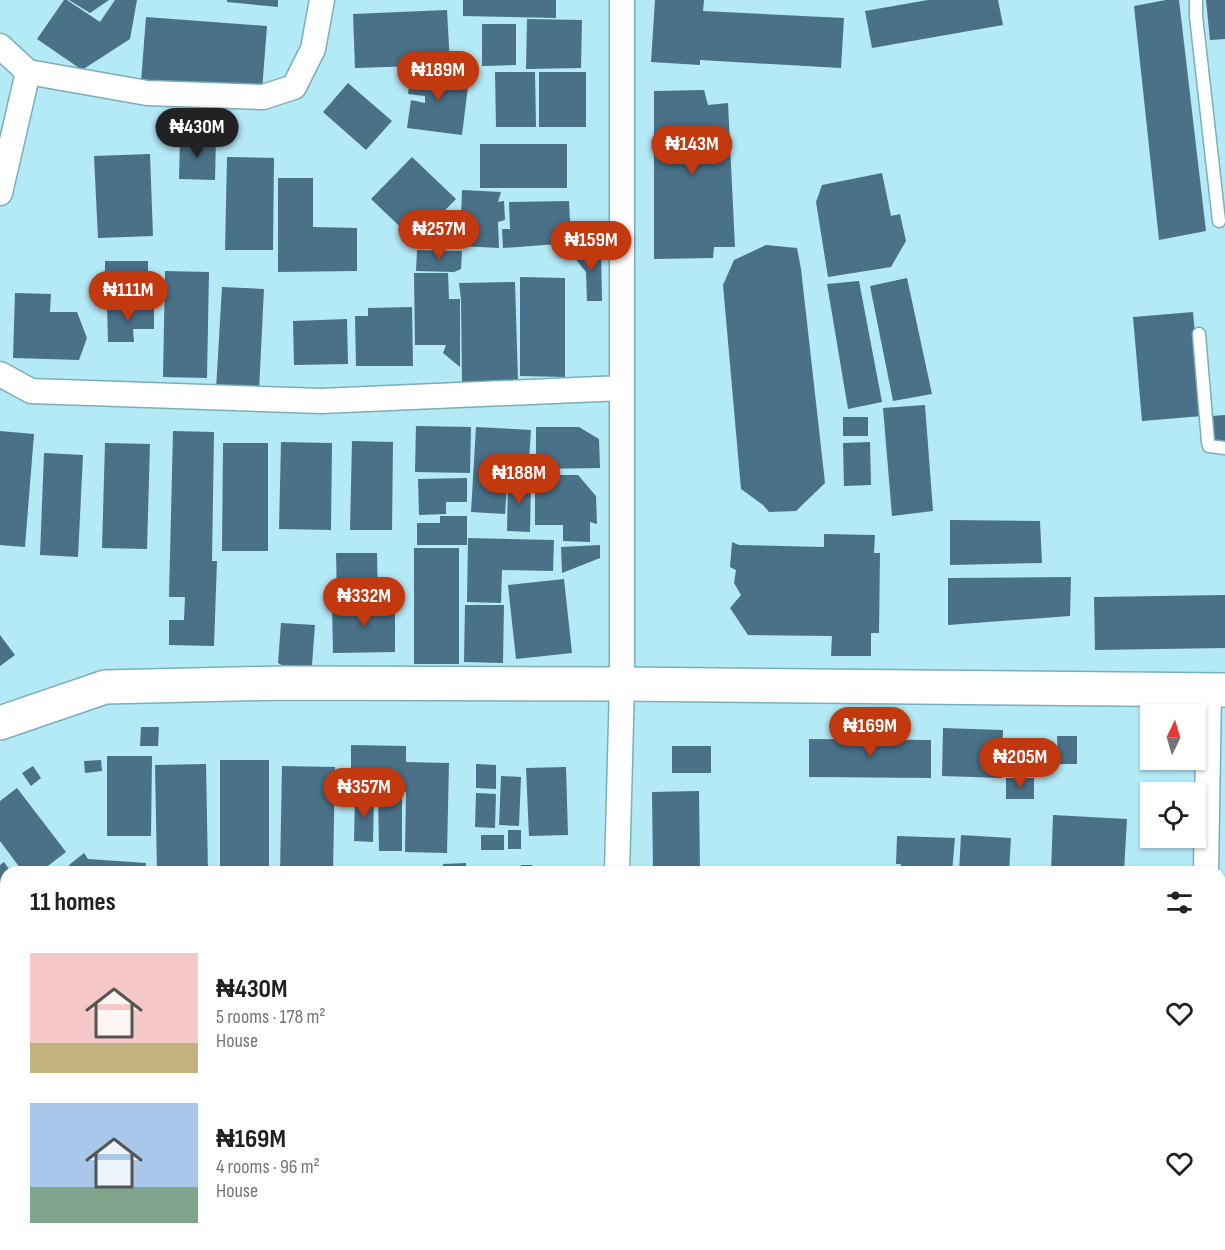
<!DOCTYPE html>
<html lang="en">
<head>
<meta charset="utf-8">
<style>
	body { margin:0; font-family:"Sofia Sans Condensed",sans-serif; background:#f6f6f6; color:#202124; height:100vh; display:flex; flex-direction:column; font-size:22px; white-space:nowrap }
	* { box-sizing:border-box; margin:0 }
	p { font-size:20px; color:#757577 }
	.icon { flex:none; width:33px; height:33px; fill:none; stroke:currentColor; stroke-width:2; stroke-linecap:round; stroke-linejoin:round }
	.map { position:relative; flex:1; overflow:hidden }
	.drawer { position:absolute; left:0px; top:866px; width:1226px; height:386px; display:flex; flex-direction:column; background:#fff; border-radius:18px 18px 0 0; box-shadow:0 2px 4px #0004 }
	.drawer>* { flex:none }
	.needle { width:39px; rotate:5deg }
	.buttons { position:absolute; left:1140px; top:704px; display:grid; gap:12px }
	.buttons a { display:grid; place-items:center; width:66px; height:66px; border-radius:0px; background:#fff; box-shadow:0 2px 4px #0004; font-size:30px }
	.price { position:absolute; translate:-50% -51px; padding:0 14px; border-radius:21px; background:#c23910; color:#fff; font-size:20px; line-height:39px; filter:drop-shadow(0 2px 3px #0008) }
	.price::after { content:''; position:absolute; left:50%; top:36px; width:18px; height:14px; margin-left:-9px; background:inherit; clip-path:polygon(0 0,100% 0,50% 100%) }
	.price.current { background:#222; color:#fff }
	ul { padding:0; list-style:none }
	li { display:flex; align-items:center; gap:18px; height:150px; padding:0 30px }
	li span { display:grid; place-items:center; flex:none; width:168px; height:120px; border-radius:0px; color:#555 }
	li>.icon { margin-inline-start:auto }
	span .icon { width:72px; height:72px; fill:#fffc; stroke-width:1 }
	li b { font-size:26px }
	h2 { display:flex; justify-content:space-between; align-items:center; height:72px; padding:0 30px; font-size:26px }
	.map>svg:first-child { display:block }
</style>
</head>
<body>
<div class="map">
<svg width="1225" height="1250" viewBox="0 0 1225 1250">
	<rect width="100%" height="100%" fill="#b4e9f6"/>
	<path fill="#4a7188" d="M64 0H67L100 22 115 0H137L130 39 82 70 37 39Z
		M69 0H109L90 13Z
		M227 0H278V7L227 2Z
		M463 0H556V18L463 16Z
		M655 0H704L703 11 844 18 841 68 700 60V65L651 62Z
		M928 0H998L1003 25 872 48 865 11Z
		M1166 0H1179L1206 231 1159 240 1134 6Z
		M1206 0H1225V39L1210 40Z
		M447 10 450 65 355 68 353 14Z
		M146 17 267 26 262 91 141 82Z
		M527 19 582 20 581 68 526 69Z
		M482 24H516V65L482 66Z
		M411 70 469 78 462 135 407 128 411 100 425 103V96L408 94Z
		M495 72H535L536 127H496Z
		M539 72H586V127H539Z
		M348 83 392 121 366 150 323 112Z
		M704 90 708 105 728 103 735 247H714L713 258 654 259V91Z
		M180 137 216 139 215 180 179 179Z
		M480 144H567V188H480Z
		M150 154 153 236 98 238 94 156Z
		M227 157 274 158 273 250H225Z
		M412 157 456 199 415 241 371 199Z
		M882 173 891 216 900 214 906 241 891 267 828 277 816 202 822 185Z
		M278 178H313V227L357 228V271L278 272Z
		M462 190 501 192 498 202 504 201 505 220 498 222 499 248 441 245V223L461 219Z
		M569 201 571 243 503 248 502 229H510L509 202Z
		M766 245 797 248 801 269 825 483 796 511 769 512 763 505 741 489 723 285 734 260Z
		M417 250 462 251 461 269 454 272 416 271Z
		M601 250 602 301H587L586 272 569 251Z
		M105 261H148V297H105Z
		M165 271 209 272 207 378 163 377Z
		M414 273H448L449 299H460V367L443 353 446 345H415Z
		M520 277 565 278V377L520 376Z
		M907 278 932 394 893 401 870 286Z
		M859 281 882 402 848 409 827 284Z
		M515 282 518 381 462 383 461 300 459 283Z
		M222 287 264 289 259 391 216 389Z
		M15 293 51 294 50 312H77L87 338 79 360 13 358Z
		M154 306V329H133L134 342H108L107 307Z
		M412 307 413 366H356L355 316H368V308Z
		M1193 312 1202 416 1142 421 1133 317Z
		M347 319 348 364 294 365 293 321Z
		M925 405 933 511 892 516 883 408Z
		M1225 415V443H1213L1212 416Z
		M843 417H868V436H843Z
		M416 426 471 427 470 473 415 472Z
		M476 427 531 430 528 475 508 474V473L505 514 471 512Z
		M536 427H579L599 439 600 468 536 469Z
		M0 431 34 434 25 547 0 545Z
		M173 431 214 432 212 561H217L214 646 169 645V620H184L185 597H169Z
		M352 441 393 442 392 530H350Z
		M281 442 332 443 331 530 279 529Z
		M870 442 871 485 844 486 843 443Z
		M105 443 150 444 147 549 102 548Z
		M223 443H268V551H222Z
		M44 453 83 455 78 557 40 555Z
		M535 475H578L596 496 597 524 590 522V542L563 541V525H535Z
		M467 478V502H446V514L419 515 418 479Z
		M508 479H531L530 532 507 531Z
		M440 516H467V545H417V523H440Z
		M950 520 1040 521 1042 563 950 565Z
		M824 534 875 535 874 553H880L879 633H871V656H831L832 636 748 635 730 608 741 595 734 583 736 570 730 567 732 542 739 545 824 547Z
		M468 538 554 540 553 571 502 570 501 603 467 602Z
		M600 545V558L562 573 561 547Z
		M414 548H459V664H414Z
		M336 553H377L378 602H337Z
		M1071 577 1070 616 948 625V578Z
		M564 579 572 653 516 659 508 585Z
		M1225 595V648L1095 650 1094 597Z
		M332 604H395V652L333 653Z
		M465 605H504L503 663 464 662Z
		M281 623 315 625 312 665 293 671 278 663Z
		M0 635 15 655 0 666Z
		M141 727H159L158 746H140Z
		M943 728 1003 730 1002 778 942 776Z
		M1057 736H1077V764H1058Z
		M809 739 931 740V778L809 777Z
		M1011 740 1032 742 1029 775 1007 773Z
		M351 745 406 746V762L449 763 447 853 405 852 406 792H402V851H379L378 792H351Z
		M672 746H711V773H672Z
		M107 756H152L151 836H107Z
		M101 760 102 771 85 773 84 761Z
		M220 760H269V872H220Z
		M206 764 208 872H157L155 765Z
		M476 764 496 765V789L476 788Z
		M33 766 41 778 31 786 22 773Z
		M282 766 335 767 333 872H280Z
		M566 767 568 835 529 836 526 768Z
		M501 776 521 777 519 826 499 825Z
		M1006 778H1034V799H1006Z
		M17 788 66 852 40 872H23L0 841V801Z
		M699 791 700 872H653L652 792Z
		M476 793 496 794 495 828 475 827Z
		M355 796H374L373 842 354 841Z
		M1053 815 1127 819 1124 872H1051Z
		M508 830H521V849H508Z
		M481 835H504V850H481Z
		M961 835 1011 838 1009 872H959Z
		M897 836 955 838 952 872H900L901 864H896Z
		M84 853 88 859 146 863 145 872H73L69 865Z
		M4 862 11 872H6V913L0 904V865Z
		M466 863V872H443V864Z
		M521 865H532V872H521Z
		M2 924 6 928V933L0 938V926Z
		M6 949V966L0 960V955Z
		M0 1045 6 1052V1063L0 1056Z
		M0 1060 6 1067V1115L0 1108Z
		M1220 1094H1225V1132H1220Z
		M0 1121 4 1126 6 1124V1146L0 1151Z
		M1220 1135H1225V1168H1220Z
		M6 1152V1171L3 1174 0 1170V1158Z
		M1220 1182H1225V1219H1220Z
		M18 1245H53L48 1250H23Z
		M95 1245H134L128 1250H89Z
		M277 1245H311L316 1250H281Z
		M351 1245H365L370 1250H346Z
		M629 1245H697V1249H629Z
		M897 1245H926L921 1250H902Z
		M970 1245H1010L1005 1250H975Z"/>
	<g fill="none" stroke-linecap="round" stroke-linejoin="round">
		<g stroke="#7baebb" stroke-width="15">
			<path id="lane" d="M1196 0V16L1219 221
				M1199 334 1208 442 1209 446 1225 448"/>
		</g>
		<g stroke="#7baebb" stroke-width="27">
			<path id="street" d="M0 46 28 72 147 93 263 97 294 87 313 49 322 0
				M0 193 28 72
				M0 374 31 391 321 401 622 388
				M617 872 622 684V0
				M1206 872 1209 690
				M0 992 6 998
				M231 1245 235 1250
				M1088 1245 1090 1250"/>
		</g>
		<g stroke="#7baebb" stroke-width="36">
			<path id="secondary" d="M0 723 105 687 283 683 622 684 1225 690"/>
		</g>
		<use href="#lane" stroke="#fff" stroke-width="12"/>
		<use href="#street" stroke="#fff" stroke-width="24"/>
		<use href="#secondary" stroke="#fff" stroke-width="33"/>
	</g>
</svg>
<div class="buttons">
<a><svg class="needle" viewBox="-14 -14 28 28"><path d="M0-13l5 13h-10z" fill="#e53935"/><path d="M0 13l5-13h-10z" fill="#757577"/></svg></a>
<a><svg class="icon" aria-label="locate" viewBox="0 0 24 24"><circle cx="12" cy="12" r="6"/><path d="M12 2v4M12 18v4M2 12h4M18 12h4"/></svg></a>
</div>
<b class="price" style="left:438px;top:102px">₦189M</b>
<b class="price current" style="left:197px;top:159px">₦430M</b>
<b class="price" style="left:692px;top:176px">₦143M</b>
<b class="price" style="left:439px;top:261px">₦257M</b>
<b class="price" style="left:591px;top:272px">₦159M</b>
<b class="price" style="left:128px;top:322px">₦111M</b>
<b class="price" style="left:519px;top:505px">₦188M</b>
<b class="price" style="left:364px;top:628px">₦332M</b>
<b class="price" style="left:870px;top:758px">₦169M</b>
<b class="price" style="left:1020px;top:789px">₦205M</b>
<b class="price" style="left:364px;top:819px">₦357M</b>
<section class="drawer">
<h2>11 homes<svg class="icon" aria-label="filters" viewBox="0 0 24 24"><path d="M4 7h16M4 17h16"/><circle cx="9" cy="7" r="2"/><circle cx="15" cy="17" r="2"/></svg></h2>
<ul>
<li><span style="background:linear-gradient(#f6c9c9 75%,#c2b280 0)"><svg class="icon" aria-label="home" viewBox="0 0 24 24"><path d="M3 11l9-7 9 7M6 9v11h12V9"/></svg></span><div><b>₦430M</b><p>5 rooms · 178 m²</p><p>House</p></div><svg class="icon" aria-label="heart" viewBox="0 0 24 24"><path d="M12 20l-8-8c-3-5 5-10 8-4 3-6 11-1 8 4z"/></svg></li>
<li><span style="background:linear-gradient(#a9c7e8 70%,#7fa58c 0)"><svg class="icon" aria-label="home" viewBox="0 0 24 24"><path d="M3 11l9-7 9 7M6 9v11h12V9"/></svg></span><div><b>₦169M</b><p>4 rooms · 96 m²</p><p>House</p></div><svg class="icon" aria-label="heart" viewBox="0 0 24 24"><path d="M12 20l-8-8c-3-5 5-10 8-4 3-6 11-1 8 4z"/></svg></li>
</ul>
</section>
</div>
</body>
</html>
